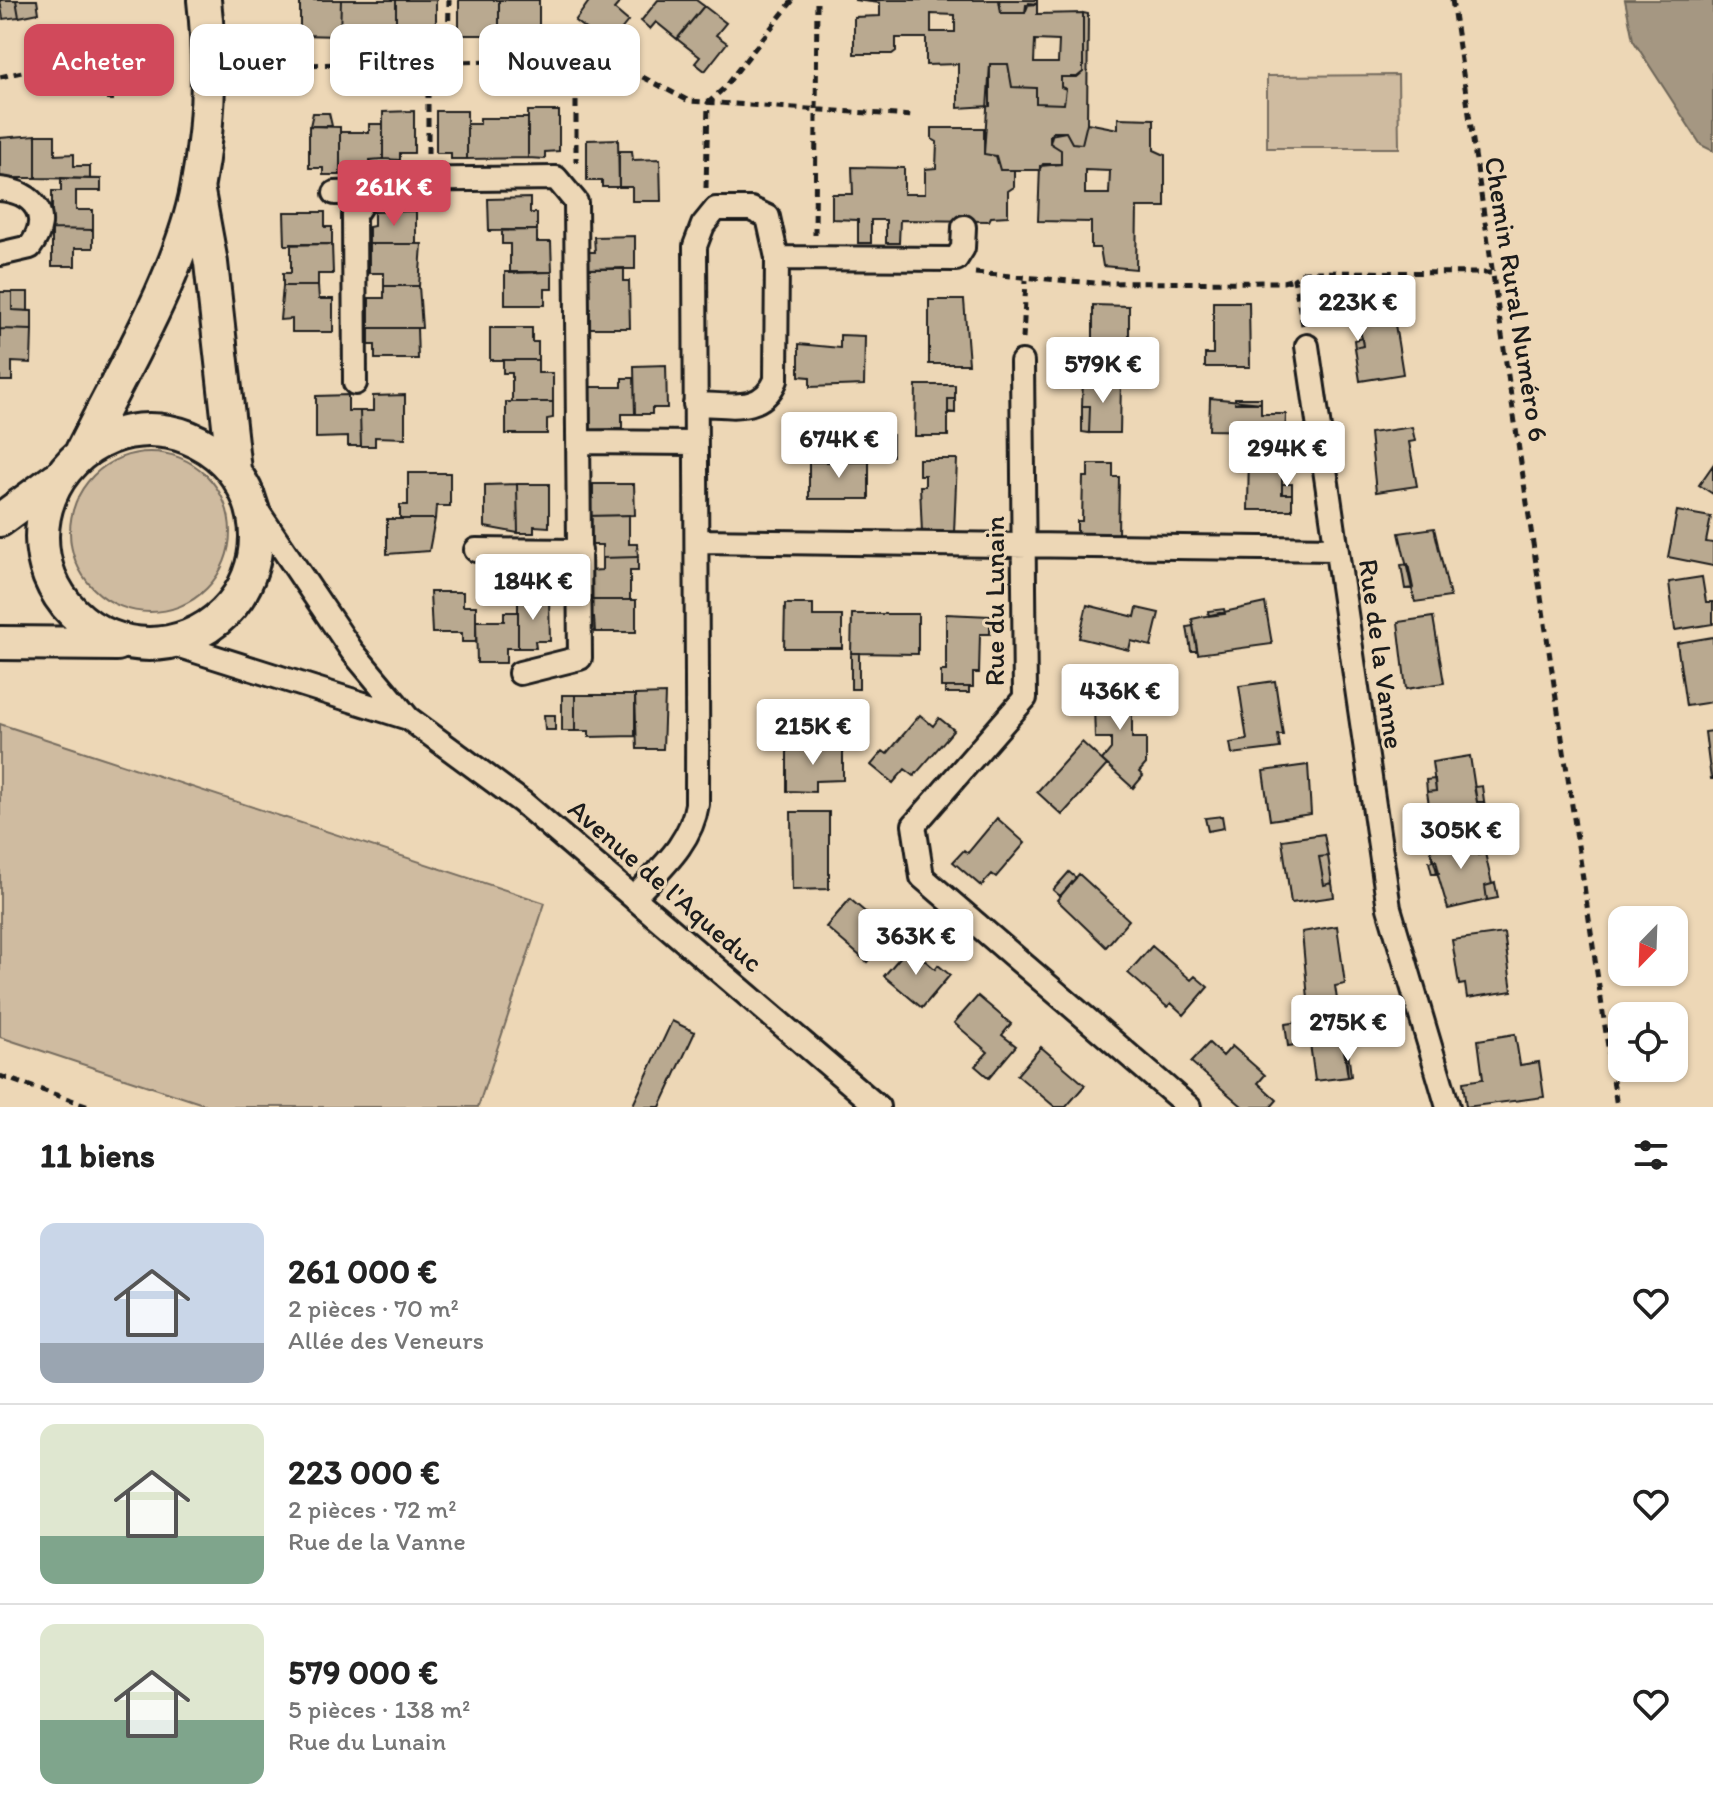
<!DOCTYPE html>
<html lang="fr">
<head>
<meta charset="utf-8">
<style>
	body { margin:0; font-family:Itim,sans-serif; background:#f2f2f2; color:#222; height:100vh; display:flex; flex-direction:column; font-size:30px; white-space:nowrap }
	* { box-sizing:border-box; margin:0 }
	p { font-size:26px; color:#767676 }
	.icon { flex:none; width:44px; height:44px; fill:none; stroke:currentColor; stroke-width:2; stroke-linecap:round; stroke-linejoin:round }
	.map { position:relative; height:1107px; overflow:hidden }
	.panel { display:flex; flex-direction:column; background:#fff; flex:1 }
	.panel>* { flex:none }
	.guide { position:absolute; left:24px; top:24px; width:800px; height:72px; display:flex; gap:16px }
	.needle { width:52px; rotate:203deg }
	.controls { position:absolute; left:1608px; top:906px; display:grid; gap:16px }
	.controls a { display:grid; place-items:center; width:80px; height:80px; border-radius:16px; background:#fff; box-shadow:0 2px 6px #0004; font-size:40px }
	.price { position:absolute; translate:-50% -68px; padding:0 18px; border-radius:8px; background:#fff; color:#222; font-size:26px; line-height:52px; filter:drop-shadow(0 2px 4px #0008) }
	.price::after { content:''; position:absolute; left:50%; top:48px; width:24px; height:18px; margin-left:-12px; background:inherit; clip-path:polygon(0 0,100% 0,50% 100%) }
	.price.active { background:#d1495b; color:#fff }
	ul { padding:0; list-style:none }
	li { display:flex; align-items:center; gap:24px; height:200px; padding:0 40px }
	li+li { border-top:2px solid #e0e0e0 }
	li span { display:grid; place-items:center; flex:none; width:224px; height:160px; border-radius:16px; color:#555 }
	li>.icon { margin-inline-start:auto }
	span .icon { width:96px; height:96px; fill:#fffc; stroke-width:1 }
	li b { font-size:34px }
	h2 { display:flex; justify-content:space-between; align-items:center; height:96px; padding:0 40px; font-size:34px }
	.chip { padding:0 28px; border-radius:16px; background:#fff; box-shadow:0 2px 6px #0004; font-size:28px; line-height:72px }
	.chip.active { background:#d1495b; color:#fff }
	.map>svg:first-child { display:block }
</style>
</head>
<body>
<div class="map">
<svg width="1713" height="1107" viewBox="0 0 1713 1107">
	<rect width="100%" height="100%" fill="#edd7b6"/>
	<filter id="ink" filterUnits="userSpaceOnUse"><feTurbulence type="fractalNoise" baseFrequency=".0125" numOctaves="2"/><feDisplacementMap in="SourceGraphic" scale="16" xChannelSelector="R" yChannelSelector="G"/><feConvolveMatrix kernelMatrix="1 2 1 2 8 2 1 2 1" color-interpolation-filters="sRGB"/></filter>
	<g filter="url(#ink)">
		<path fill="#cfbba0" stroke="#766c5e" stroke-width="2" d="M1398 75 1399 148H1267V76Z
			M70 532a80 80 0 1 1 160 0a80 80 0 1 1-160 0Z
			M0 724 545 903 478 1107H212L0 1037Z"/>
		<path fill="#a59782" stroke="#6e6659" stroke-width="2" d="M1625 0H1713V151L1701 145 1633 40Z"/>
		<path fill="#b9a990" stroke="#1c1c1c" stroke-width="2" fill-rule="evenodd" d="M0 0H16L19 17 3 19Z
			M16 0H37L39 13 19 17Z
			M300 0H341L340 36 300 35Z
			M341 0H396V35L340 36Z
			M396 0H436V35H396Z
			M459 0H499V35H459Z
			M499 0H539V35H499Z
			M590 0H622L614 9 628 21 608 46 575 21Z
			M658 0H696L704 6 677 39 656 22 650 29 641 21Z
			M854 0H999L1001 13H1025L1029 3 1037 4V14L1083 13V72L1077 77H1061V87L1066 89 1064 104 1036 103V88L1012 87 1008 64H990V106L958 108V64L926 65V38H896V51L892 54H854V17L880 16V3ZM931 14 955 15V32H931ZM1035 40 1059 41 1058 63H1034Z
			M999 0H1037V4L1026 5 1025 13H1001Z
			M704 6 726 23 716 35 727 43 705 71 695 63 700 57 677 39Z
			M1083 13 1088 14 1087 123 1082 144 1072 143 1066 132H1053L1050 143 1061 150V164H1043L1039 170H1000L996 156 984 154 990 64H1008L1012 87 1036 88V103L1064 104 1066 89 1061 87V77H1077L1083 72Z
			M114 76 113 100H107V77Z
			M414 111V153H400V160L383 159V112Z
			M436 111H467V159H451V153H436Z
			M528 111H559V151L545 152V159L528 158Z
			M313 113H329L332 126H310Z
			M480 118H528V158L467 159V124H480Z
			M1118 118 1154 119V150L1165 155V207H1137L1136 269 1103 266 1100 248H1091V222L1038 221 1040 166 1061 164V150L1050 143V135L1066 132 1072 143 1082 144 1087 123 1118 129ZM1085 170 1110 171 1109 194H1085Z
			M369 124H383V159L370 160V175H340V132H369Z
			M309 126 340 127V175H323V168H309Z
			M932 128H984V154L996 156 1000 170H1014V187L1008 191V216L991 217 989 221 900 220 899 243H886V220H871V243H858V220L832 219V194H853L852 167 904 168V194H925V169L936 168 937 142 932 139Z
			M36 135V178H0V138Z
			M36 135H55V155L74 154V166H90V179L36 178Z
			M618 139 619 187H602V181H587V140Z
			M619 151H632L633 160 660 159 661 201H632V187H619Z
			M61 178 101 179V191H76V210H93V230L52 229V191H61Z
			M530 198V213H537V230L489 231 488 199Z
			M416 211V244H369V227L374 226V212Z
			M284 212H325V227H332V244L285 245Z
			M52 229 93 230V248H75V266H52Z
			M502 230H537V242H551L552 272 510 273V244H502Z
			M635 236V269H588V252H595L594 237Z
			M291 244H332L333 274H318V286H283V273H291Z
			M369 244H422L419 286H384V273H369Z
			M624 268V281H629L630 328H588V269Z
			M505 272H552V289H545V305H505Z
			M283 286H318L319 299H333V332H292V319L280 320Z
			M384 286H419L422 328H369V298H384Z
			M0 292H12V310L32 311V330L0 329Z
			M12 292H28V311L12 310Z
			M929 300H964L969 364H929Z
			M1213 302H1249L1250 367H1205V354H1213Z
			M1093 305 1129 306V356L1087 355V341H1093Z
			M1393 312 1403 374 1360 381 1355 348 1363 346 1358 317Z
			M369 328H417L418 359H375V345H369Z
			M490 328H532V342H538V360H490Z
			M0 329 32 330 31 363 12 362V381H0Z
			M840 335 865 336 864 385 810 387V377L799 376V344L840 348Z
			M1362 338 1363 346 1355 348 1354 340Z
			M1092 355 1129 356V366H1092Z
			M503 360H538V373H553V402H512V373H503Z
			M666 365 667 408H652V414H635L634 366Z
			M622 378H634L635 414H622V429L589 430V387H622Z
			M1083 380H1121L1120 433H1089L1090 406H1082Z
			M916 385H955V399H948V436H915Z
			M348 395V411H360L361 446H348V437L316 438V396Z
			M405 395V438L375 437V446H361L360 411H373V396Z
			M1210 398 1261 403V414H1286L1285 438H1260V431L1209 430Z
			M1235 398H1261V403H1235Z
			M948 399H955V413L948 412Z
			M506 402H553V418L547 419V434H506Z
			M1082 406H1090L1089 433 1082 432Z
			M1412 427 1415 441 1409 442 1417 486 1376 492 1370 433Z
			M881 434 893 435V446H881Z
			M881 446H893V456H881Z
			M1282 448V494H1292V510H1248L1249 449Z
			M919 459H957L954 533H922L920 486H925V475H919Z
			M809 462H869V499H809Z
			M1088 464H1113V477H1119L1118 534H1077V521H1082L1083 477H1088Z
			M1713 465V494L1699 485Z
			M408 473H450V506H436L435 519H400V505H408Z
			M517 484 518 533 485 527V485Z
			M517 484H549V527L534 526V533H518Z
			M593 484H634L635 515 587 516V499L593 498Z
			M1282 484H1292V494H1282Z
			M1677 511 1711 517 1706 542 1713 543V566L1668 557Z
			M629 515V544H637L638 557 602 558V545H587V516Z
			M387 519H435L429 551 387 554Z
			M1434 528 1450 597 1415 602 1399 533Z
			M638 557V571H630V600H588L587 571 602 570V558Z
			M1408 564 1413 588 1405 589 1401 565Z
			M1702 577 1706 602H1713V624L1675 630 1669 582Z
			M430 592H463V606H476V642H462V633H432Z
			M518 599H549L550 641H535L536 648H518Z
			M588 600H636V632H595L594 617H588Z
			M1265 603 1272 644 1198 654 1192 619Z
			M785 604H813V616H842V648H784Z
			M1087 605 1135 617 1137 608 1159 613 1151 646 1131 641 1129 650 1079 638Z
			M1224 609 1225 614 1209 616 1208 611Z
			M504 612H518V648H506V663H477L476 621H504Z
			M852 614H918V654L851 653Z
			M946 614 990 616V634H980L979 673H973V687H941V671H946Z
			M1433 617 1444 683 1406 689 1398 622Z
			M1193 626 1197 651H1191L1187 627Z
			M1713 637V702L1686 706 1677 643Z
			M851 653H859V689H851Z
			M1275 681 1283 735H1278L1280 748 1232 754 1230 743 1247 740 1239 686Z
			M1095 682H1101V705H1094Z
			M1101 682H1132V738H1146V764L1139 772 1143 776 1133 788 1102 760 1111 749V738H1095L1094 705H1101Z
			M945 687H969V693H945Z
			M665 694 663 749H637L635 695Z
			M562 695H575V731H562Z
			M575 695H635V736L589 737V731H575Z
			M544 715H555V730H545Z
			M920 715 933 726 939 718 954 730 914 776 905 769 893 783 871 765 883 751 887 754Z
			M1713 731V779H1711L1705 732Z
			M1082 742 1107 765 1062 815 1037 792Z
			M787 748H843V780L815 781V792L787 791Z
			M1470 756 1477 802 1484 801 1487 817 1432 825 1427 792 1436 791 1432 762Z
			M1308 765 1311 814 1270 820 1263 771Z
			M1435 779 1436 791 1427 792 1426 780Z
			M1482 786 1484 801 1477 802 1474 787Z
			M791 812H829V889L792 890Z
			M1222 816 1224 828 1208 831 1205 818Z
			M997 818 1025 843 996 877 992 874 981 886 953 862 964 850 968 853Z
			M1324 834 1328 856 1319 857 1324 885 1332 883 1334 897 1291 903 1282 840Z
			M1474 834 1478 855 1485 853 1492 884 1485 886 1487 900 1448 909 1429 845Z
			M1328 856 1332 883 1324 885 1319 857Z
			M1436 860 1439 873 1432 874 1429 862Z
			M1069 872 1076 878 1060 896 1053 890Z
			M1079 874 1129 920 1106 947 1057 900Z
			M1495 883 1498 898 1487 900 1485 886Z
			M850 899 891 934 867 962 826 927Z
			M1337 926 1345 984 1335 986 1338 1006 1309 1010 1302 932Z
			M1504 933 1512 991 1467 998 1465 984 1459 985 1452 940Z
			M1152 946 1191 980 1195 976 1208 987 1184 1015 1171 1003 1167 1007 1128 973Z
			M909 947 935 969 938 965 950 975 922 1008 884 976Z
			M978 996 1011 1024 1002 1035 1016 1046 989 1078 975 1066 988 1052 954 1023Z
			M1343 1016 1348 1077 1315 1081 1307 1021Z
			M672 1021 695 1032 660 1107H632Z
			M1307 1021 1310 1043 1288 1046 1285 1024Z
			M1515 1034 1520 1065 1539 1062 1544 1097 1466 1107 1463 1082 1483 1079 1478 1040Z
			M1209 1043 1223 1056 1232 1046 1265 1075 1258 1083 1277 1100 1271 1107H1243L1191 1062Z
			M1041 1047 1085 1085 1066 1107H1055L1017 1075Z
			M1344 1051H1348L1351 1076 1348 1077Z"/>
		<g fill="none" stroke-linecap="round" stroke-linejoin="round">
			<g stroke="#1c1c1c" stroke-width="28">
				<path id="street" d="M0 189C34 192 53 216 30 247L0 254
					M335 193 369 192
					M777 258 956 259 963 248 964 227
					M1307 346 1389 908 1448 1107
					M1022 362 1025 698 914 825 922 877 1189 1107
					M355 383 354 215 377 180 556 178 576 202 580 658 520 673
					M579 442 694 443
					M252 503 352 651 408 718 522 802 878 1107
					M698 541 1336 549
					M476 550 580 551
					M170 643 408 718
					M634 897C660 869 691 844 697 804 698 618 695 432 695 246L703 225 716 209H751L768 217 777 258 776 380C761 415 728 404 695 404"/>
			</g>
			<g stroke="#1c1c1c" stroke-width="38">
				<path id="secondary" d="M198 192 211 263 234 470
					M42 537a107 107 0 1 1 214 0a107 107 0 1 1-214 0Z
					M82 451C120 375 182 271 197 189 209 127 211 62 204 0
					M0 520 56 479
					M0 643 117 644"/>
			</g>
			<path stroke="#1c1c1c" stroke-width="5" stroke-dasharray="8 6" stroke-linecap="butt" d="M1452 0 1617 1107
				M576 59V162
				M428 62V157
				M448 62 449 0
				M241 66 608 59 689 101 912 116
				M0 77 49 66 171 69
				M706 188 708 103 723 89 793 0
				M815 235 817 0
				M975 273 1095 283 1283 282 1294 279
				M1303 325 1294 279 1304 272 1492 273
				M1023 339 1026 280
				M0 1076 92 1107"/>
			<use href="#street" stroke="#edd7b6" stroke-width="22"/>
			<use href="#secondary" stroke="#edd7b6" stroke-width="32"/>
		</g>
	</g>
	<g text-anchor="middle" stroke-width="6" stroke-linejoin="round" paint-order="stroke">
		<g font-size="28" fill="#1c1c1c" stroke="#edd7b6">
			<text transform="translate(1517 299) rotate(81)" y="10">Chemin Rural Numéro 6</text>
			<text transform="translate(994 601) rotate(-90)" y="10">Rue du Lunain</text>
			<text transform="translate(1382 654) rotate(82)" y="10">Rue de la Vanne</text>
			<text transform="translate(666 885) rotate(41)" y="10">Avenue de l'Aqueduc</text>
		</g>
	</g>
</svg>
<div class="controls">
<a><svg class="needle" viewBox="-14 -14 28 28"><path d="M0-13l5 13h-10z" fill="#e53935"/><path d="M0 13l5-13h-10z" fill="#767676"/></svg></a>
<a><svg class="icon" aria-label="locate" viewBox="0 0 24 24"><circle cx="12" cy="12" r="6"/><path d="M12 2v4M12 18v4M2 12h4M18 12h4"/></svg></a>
</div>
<b class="price active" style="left:394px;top:228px">261K €</b>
<b class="price" style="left:1358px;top:343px">223K €</b>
<b class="price" style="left:1103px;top:405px">579K €</b>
<b class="price" style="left:839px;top:480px">674K €</b>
<b class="price" style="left:1287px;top:489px">294K €</b>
<b class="price" style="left:533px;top:622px">184K €</b>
<b class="price" style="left:1120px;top:732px">436K €</b>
<b class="price" style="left:813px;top:767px">215K €</b>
<b class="price" style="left:1461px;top:871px">305K €</b>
<b class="price" style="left:916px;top:977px">363K €</b>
<b class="price" style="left:1348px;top:1063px">275K €</b>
<div class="guide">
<a class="chip active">Acheter</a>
<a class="chip">Louer</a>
<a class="chip">Filtres</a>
<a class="chip">Nouveau</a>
</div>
</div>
<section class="panel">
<h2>11 biens<svg class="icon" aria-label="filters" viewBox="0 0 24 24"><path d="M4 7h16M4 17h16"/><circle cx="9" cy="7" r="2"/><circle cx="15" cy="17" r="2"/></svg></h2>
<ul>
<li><span style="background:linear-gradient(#c9d6e8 75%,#9aa5b1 0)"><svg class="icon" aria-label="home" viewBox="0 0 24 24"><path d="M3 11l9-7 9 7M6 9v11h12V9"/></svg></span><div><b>261 000 €</b><p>2 pièces · 70 m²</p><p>Allée des Veneurs</p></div><svg class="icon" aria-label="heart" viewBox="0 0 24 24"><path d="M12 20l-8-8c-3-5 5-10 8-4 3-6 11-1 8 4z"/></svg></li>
<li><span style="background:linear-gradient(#dfe7d0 70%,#7fa58c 0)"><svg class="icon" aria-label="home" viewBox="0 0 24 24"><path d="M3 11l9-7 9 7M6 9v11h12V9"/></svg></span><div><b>223 000 €</b><p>2 pièces · 72 m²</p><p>Rue de la Vanne</p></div><svg class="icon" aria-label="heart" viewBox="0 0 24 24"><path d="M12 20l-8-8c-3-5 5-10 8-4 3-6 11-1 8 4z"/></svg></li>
<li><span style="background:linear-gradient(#dfe7d0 60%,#7fa58c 0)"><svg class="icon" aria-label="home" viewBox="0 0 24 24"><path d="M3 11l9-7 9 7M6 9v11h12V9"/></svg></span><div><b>579 000 €</b><p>5 pièces · 138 m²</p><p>Rue du Lunain</p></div><svg class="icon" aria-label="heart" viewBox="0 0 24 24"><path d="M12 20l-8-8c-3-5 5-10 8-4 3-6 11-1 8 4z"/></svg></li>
</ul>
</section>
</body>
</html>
